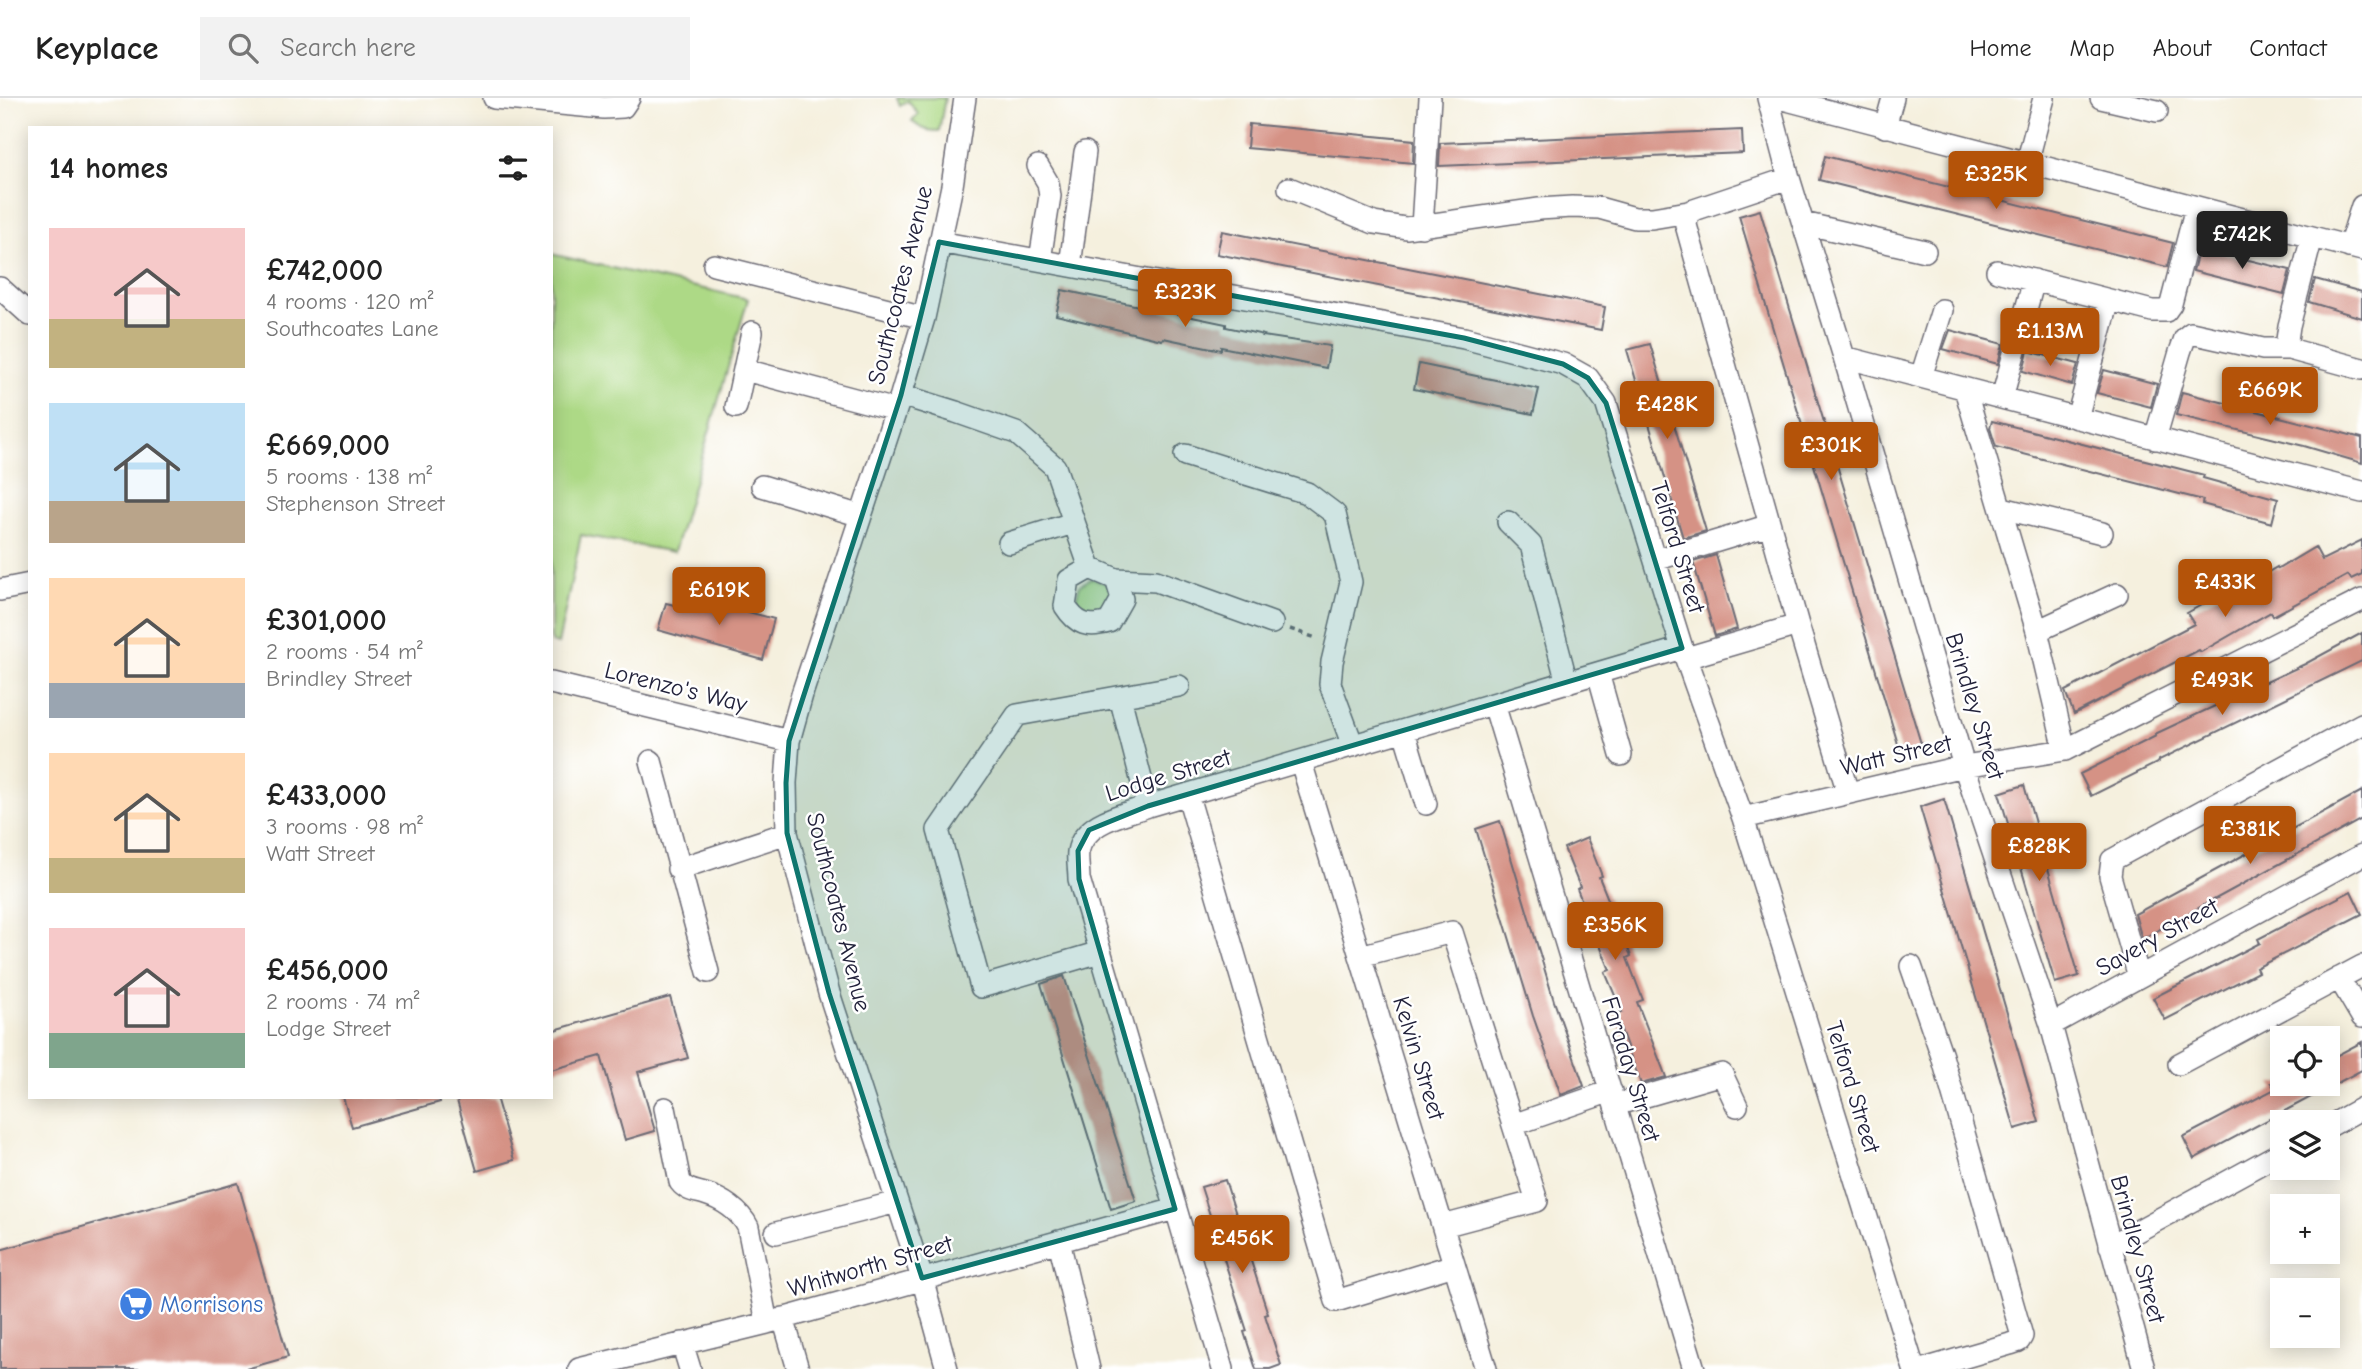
<!DOCTYPE html>
<html lang="en">
<head>
<meta charset="utf-8">
<style>
	body { margin:0; font-family:"Comic Neue",sans-serif; background:#f2f2f2; color:#222; height:100vh; display:flex; flex-direction:column; font-size:26px; white-space:nowrap }
	* { box-sizing:border-box; margin:0 }
	p { font-size:23px; color:#767676 }
	.icon { flex:none; width:38px; height:38px; fill:none; stroke:currentColor; stroke-width:2; stroke-linecap:round; stroke-linejoin:round }
	.map { position:relative; flex:1; overflow:hidden }
	.side { position:absolute; left:28px; top:28px; width:525px; height:973px; display:flex; flex-direction:column; background:#fff; border-radius:0px; box-shadow:0 4px 18px #0003 }
	.side>* { flex:none }
	.controls { position:absolute; left:2270px; top:928px; display:grid; gap:14px }
	.controls a { display:grid; place-items:center; width:70px; height:70px; border-radius:0px; background:#fff; box-shadow:0 4px 18px #0003; font-size:35px }
	.price { position:absolute; translate:-50% -60px; padding:0 16px; border-radius:7px; background:#b45309; color:#fff; font-size:23px; line-height:46px; filter:drop-shadow(0 2px 4px #0008) }
	.price::after { content:''; position:absolute; left:50%; top:42px; width:21px; height:16px; margin-left:-10px; background:inherit; clip-path:polygon(0 0,100% 0,50% 100%) }
	.price.active { background:#222; color:#fff }
	ul { padding:0; list-style:none }
	li { display:flex; align-items:center; gap:21px; height:175px; padding:0 21px }
	li span { display:grid; place-items:center; flex:none; width:196px; height:140px; border-radius:0px; color:#555 }
	li>.icon { margin-inline-start:auto }
	span .icon { width:84px; height:84px; fill:#fffc; stroke-width:1 }
	li b { font-size:30px }
	h2 { display:flex; justify-content:space-between; align-items:center; height:84px; padding:0 21px; font-size:30px }
	header { display:flex; align-items:center; gap:42px; box-sizing:border-box; height:98px; padding:0 35px; background:#fff; border-bottom:2px solid #e0e0e0 }
	header strong { font-size:33px }
	nav { display:flex; gap:38px; margin-inline-start:auto; font-size:24px }
	.search { width:490px; height:63px; background:#f2f2f2; display:flex; align-items:center; gap:18px; box-sizing:border-box; padding:0 24px; border-radius:0px; color:#767676; font-size:26px }
	.map>svg:first-child { display:block }
</style>
</head>
<body>
<header>
<strong>Keyplace</strong>
<div class="search"><svg class="icon" aria-label="search" viewBox="0 0 24 24"><circle cx="10" cy="10" r="6"/><path d="M15 15l6 6"/></svg>Search here</div>
<nav><a>Home</a><a>Map</a><a>About</a><a>Contact</a></nav>
</header>
<div class="map">
<svg width="2362" height="1271" viewBox="0 0 2362 1271">
	<rect width="100%" height="100%" fill="#fff"/>
	<filter id="ink" filterUnits="userSpaceOnUse"><feTurbulence type="fractalNoise" baseFrequency=".0143" numOctaves="2"/><feDisplacementMap in="SourceGraphic" scale="14" xChannelSelector="R" yChannelSelector="G"/><feConvolveMatrix kernelMatrix="1 2 1 2 8 2 1 2 1" color-interpolation-filters="sRGB"/></filter>
	<filter id="wash" filterUnits="userSpaceOnUse"><feTurbulence type="fractalNoise" baseFrequency=".00686" numOctaves="4" result="noise"/><feDisplacementMap in="SourceGraphic" scale="28" xChannelSelector="R" yChannelSelector="G"/><feGaussianBlur stdDeviation="1.57" result="paint"/><feColorMatrix in="noise" values="0 0 0 0 0 0 0 0 0 0 0 0 0 0 0 0 0 1.4 0 .05"/><feComposite in="paint" operator="in"/></filter>
	<g filter="url(#wash)">
		<rect width="100%" height="100%" fill="#f5f0de"/>
		<path fill="#add986" stroke="#687e60" stroke-width="2" d="M897 0H945L939 33C928 33 920 31 912 23L918 16 908 3 900 8Z
			M551 156 748 201 674 454 581 437 558 546 551 544Z
			M1092 480 1112 488 1111 511 1096 519 1082 513 1076 501 1080 487Z"/>
		<g id="blocks">
			<path fill="#d59285" d="M1249 26 1414 42 1413 65 1247 50Z
				M1742 32 1743 55 1439 68 1440 45Z
				M1825 58 2173 145 2167 169 1819 82Z
				M1760 112 1922 649 1901 656 1739 118Z
				M1222 133 1605 209 1601 232 1217 156Z
				M2199 150 2290 172 2284 196 2193 173Z
				M2315 181 2362 194V220L2309 204Z
				M1062 192 1226 226V229L1264 237 1263 238 1330 248 1326 270 1221 249V252L1163 240 1162 242 1056 217Z
				M1950 232 2003 246 1998 266 1943 251Z
				M1650 246 1706 433 1683 440 1627 252Z
				M2028 253 2078 266 2072 287 2023 273Z
				M1419 266 1539 291 1533 316 1414 291Z
				M2104 272 2157 286 2151 309 2097 295Z
				M2182 294 2362 340V365L2304 348 2176 317Z
				M1992 323 2204 377 2203 380 2278 401 2272 425 2202 406 2203 402 1996 349 1990 330Z
				M2362 442V476L2351 481 2348 477 2273 518 2271 514 2201 554 2199 552 2074 616 2065 593 2194 526 2187 515 2241 485 2243 489 2277 469 2278 471 2315 449 2322 462Z
				M1716 457 1737 531 1715 538 1693 464Z
				M694 499 774 521 763 562 658 532 666 505 691 511Z
				M2362 535V563L2159 662V664L2091 698 2080 676 2156 638 2155 636 2305 566Z
				M2024 687 2079 878 2055 885 1999 695Z
				M2362 693V721L2142 841 2135 816Z
				M1944 701 2039 1024 2015 1031 1920 709Z
				M1500 723 1554 903 1584 988 1561 997 1533 918 1476 731Z
				M1587 740 1602 778 1599 779 1631 858 1627 860 1643 902 1637 904 1666 979 1641 986 1615 916 1622 914 1605 874 1610 872 1577 791 1580 789 1564 750Z
				M2351 793 2362 816 2256 870 2258 874 2165 922 2153 900 2260 845 2258 841Z
				M1064 878 1136 1103 1111 1111 1041 886Z
				M670 899 688 960 638 974 655 1033 625 1042 601 958 551 972V933Z
				M2362 944V972L2194 1061 2183 1039 2275 991 2271 985H2328V962Z
				M343 999H439L440 1004 352 1029Z
				M456 999H496L514 1062 477 1073Z
				M1225 1082 1268 1216 1265 1217 1281 1267 1270 1271H1256L1244 1234 1247 1233 1201 1089Z
				M238 1085 288 1259 246 1271H0V1152Z"/>
		</g>
	</g>
	<g filter="url(#ink)">
		<use href="#blocks" fill-opacity="0" stroke="#6c6a74" stroke-width="2"/>
		<g fill="none" stroke-linecap="round" stroke-linejoin="round">
			<g stroke="#6c6a74" stroke-width="24">
				<path id="minor" d="M494 0 604 10 623 9 629 0
					M1768 0 1789 80 1844 259 1964 668 2051 927 2144 1271
					M1779 0 2362 152
					M2101 0 2157 13
					M1885 29 1893 0
					M2027 65 2044 0
					M1038 68 1048 85 1050 98 1040 162
					M1289 90 1374 125 1406 130 1539 111 1572 109 1599 110 1635 120H1652L1688 114 1789 80
					M1688 114 1686 127 1798 527 1848 695
					M1803 125 1925 153
					M1422 129 1430 0
					M2312 139 2289 228 2287 242 2289 251 2362 271
					M939 144 1464 240 1563 266 1588 280 1606 305 1682 550 1743 720 1914 1271
					M2349 149 2362 108
					M714 167 924 220
					M1070 168 1085 54
					M1997 173 2152 213H2166L2171 206 2196 109
					M0 190 30 217
					M1844 259 2362 394
					M745 272 896 312
					M1921 279 1942 212
					M1965 291 2037 533 2065 652
					M901 297 956 314 1016 335 1055 369 1090 470 1116 481 1156 483 1272 525
					M2002 300 2034 182
					M736 309 752 234
					M2077 320 2109 202
					M2155 341 2180 254 2185 240 2191 235 2263 251H2289
					M1185 357 1307 395 1335 416 1351 484 1332 564 1330 586 1353 648
					M762 388 861 418
					M2002 410 2102 435
					M1508 424 1531 447 1567 585
					M1009 445 1073 425
					M1655 462 1770 427
					M1090 470 1069 482 1065 508C1077 527 1088 530 1109 524L1122 501 1116 481
					M0 492 30 486
					M2037 533 2117 496
					M1686 560 1798 527
					M1598 575 1621 657
					M551 585 789 643
					M1120 599 1148 708
					M1494 606 1694 1271
					M1404 633 1426 706
					M651 663 708 874
					M1301 664 1486 1271
					M1188 698 1336 1203 1454 1167
					M1743 720 1964 668 2065 652 2362 502
					M678 771 787 735
					M1100 854 981 889 938 732 1017 617 1179 588
					M1360 858 1452 834 1537 1103 1443 1128
					M1911 868 1942 958 2022 1238 2019 1243 2010 1246 1924 1271
					M2139 879 2110 778 2112 762 2362 626
					M2339 880 2362 919
					M2051 927 2362 757
					M2179 966 2362 868
					M1615 1007 1722 976 1737 1008
					M665 1010 680 1084C687 1093 695 1093 705 1096 722 1101 740 1113 748 1129L767 1225
					M1513 1027 1611 993
					M2328 1029 2362 1010
					M776 1135 897 1104
					M1059 1143 1089 1271
					M2110 1148 2282 1054
					M783 1220 798 1271
					M682 1245 690 1271
					M579 1271 767 1225 1175 1111
					M947 1271 922 1180 829 895 787 735 786 685 789 643 803 593 901 297 924 220 952 88 965 0
					M1223 1271 1079 781C1079 773 1077 762 1078 754 1084 723 1123 717 1148 708L1682 550"/>
			</g>
			<path stroke="#6c6a74" stroke-width="3.5" stroke-dasharray="5 5" stroke-linecap="butt" d="M1290 531 1316 540"/>
			<use href="#minor" stroke="#fff" stroke-width="21"/>
		</g>
	</g>
	<path fill="#0f766e" fill-opacity="0.2" stroke="#0f766e" stroke-width="5" stroke-linejoin="round" d="M939 144 1464 240 1563 266 1588 280 1606 305 1682 550 1148 708 1089 732 1078 753 1079 781 1175 1111 922 1180 829 895 787 735 786 685 789 643 901 297Z"/>
	<defs>
		<g id="supermarket-disc" transform="scale(1.75)"><circle r="9.5" fill="#3f7fe0" stroke="#fff"/><path d="M-6-5.5h2.5l.6 2H6L4.5 2H-2.5L-4.4-4H-6ZM-1.5 3.2a1.3 1.3 0 1 0 .1 0ZM3 3.2a1.3 1.3 0 1 0 .1 0Z" fill="#fff"/></g>
	</defs>
	<g fill-rule="evenodd">
		<use href="#supermarket-disc" x="136" y="1206"/>
	</g>
	<g text-anchor="middle" stroke-width="5" stroke-linejoin="round" paint-order="stroke">
		<g font-size="24" fill="#22223b" stroke="#fff">
			<text transform="translate(900 187) rotate(-76)" y="8">Southcoates Avenue</text>
			<text transform="translate(1678 449) rotate(73)" y="8">Telford Street</text>
			<text transform="translate(676 589) rotate(14)" y="8">Lorenzo's Way</text>
			<text transform="translate(1975 608) rotate(73)" y="8">Brindley Street</text>
			<text transform="translate(1896 657) rotate(-13)" y="8">Watt Street</text>
			<text transform="translate(1168 677) rotate(-17)" y="8">Lodge Street</text>
			<text transform="translate(839 814) rotate(76)" y="8">Southcoates Avenue</text>
			<text transform="translate(2157 839) rotate(-29)" y="8">Savery Street</text>
			<text transform="translate(1419 960) rotate(73)" y="8">Kelvin Street</text>
			<text transform="translate(1631 971) rotate(73)" y="8">Faraday Street</text>
			<text transform="translate(1853 989) rotate(73)" y="8">Telford Street</text>
			<text transform="translate(2138 1151) rotate(75)" y="8">Brindley Street</text>
			<text transform="translate(870 1168) rotate(-16)" y="8">Whitworth Street</text>
		</g>
		<g font-size="24" fill="#366cbe" stroke="#fff" text-anchor="start">
			<text x="160" y="1214">Morrisons</text>
		</g>
	</g>
</svg>
<div class="controls">
<a><svg class="icon" aria-label="locate" viewBox="0 0 24 24"><circle cx="12" cy="12" r="6"/><path d="M12 2v4M12 18v4M2 12h4M18 12h4"/></svg></a>
<a><svg class="icon" aria-label="layers" viewBox="0 0 24 24"><path d="M12 4l9 5-9 5-9-5zM3 14l9 5 9-5"/></svg></a>
<a>+</a>
<a>−</a>
</div>
<b class="price" style="left:1996px;top:113px">£325K</b>
<b class="price active" style="left:2242px;top:173px">£742K</b>
<b class="price" style="left:1185px;top:231px">£323K</b>
<b class="price" style="left:2050px;top:270px">£1.13M</b>
<b class="price" style="left:2270px;top:329px">£669K</b>
<b class="price" style="left:1667px;top:343px">£428K</b>
<b class="price" style="left:1831px;top:384px">£301K</b>
<b class="price" style="left:2225px;top:521px">£433K</b>
<b class="price" style="left:719px;top:529px">£619K</b>
<b class="price" style="left:2222px;top:619px">£493K</b>
<b class="price" style="left:2250px;top:768px">£381K</b>
<b class="price" style="left:2039px;top:785px">£828K</b>
<b class="price" style="left:1615px;top:864px">£356K</b>
<b class="price" style="left:1242px;top:1177px">£456K</b>
<section class="side">
<h2>14 homes<svg class="icon" aria-label="filters" viewBox="0 0 24 24"><path d="M4 7h16M4 17h16"/><circle cx="9" cy="7" r="2"/><circle cx="15" cy="17" r="2"/></svg></h2>
<ul>
<li><span style="background:linear-gradient(#f6c9c9 65%,#c2b280 0)"><svg class="icon" aria-label="home" viewBox="0 0 24 24"><path d="M3 11l9-7 9 7M6 9v11h12V9"/></svg></span><div><b>£742,000</b><p>4 rooms · 120 m²</p><p>Southcoates Lane</p></div></li>
<li><span style="background:linear-gradient(#bfe0f5 70%,#b9a48a 0)"><svg class="icon" aria-label="home" viewBox="0 0 24 24"><path d="M3 11l9-7 9 7M6 9v11h12V9"/></svg></span><div><b>£669,000</b><p>5 rooms · 138 m²</p><p>Stephenson Street</p></div></li>
<li><span style="background:linear-gradient(#ffd9b3 75%,#9aa5b1 0)"><svg class="icon" aria-label="home" viewBox="0 0 24 24"><path d="M3 11l9-7 9 7M6 9v11h12V9"/></svg></span><div><b>£301,000</b><p>2 rooms · 54 m²</p><p>Brindley Street</p></div></li>
<li><span style="background:linear-gradient(#ffd9b3 75%,#c2b280 0)"><svg class="icon" aria-label="home" viewBox="0 0 24 24"><path d="M3 11l9-7 9 7M6 9v11h12V9"/></svg></span><div><b>£433,000</b><p>3 rooms · 98 m²</p><p>Watt Street</p></div></li>
<li><span style="background:linear-gradient(#f6c9c9 75%,#7fa58c 0)"><svg class="icon" aria-label="home" viewBox="0 0 24 24"><path d="M3 11l9-7 9 7M6 9v11h12V9"/></svg></span><div><b>£456,000</b><p>2 rooms · 74 m²</p><p>Lodge Street</p></div></li>
</ul>
</section>
</div>
</body>
</html>
